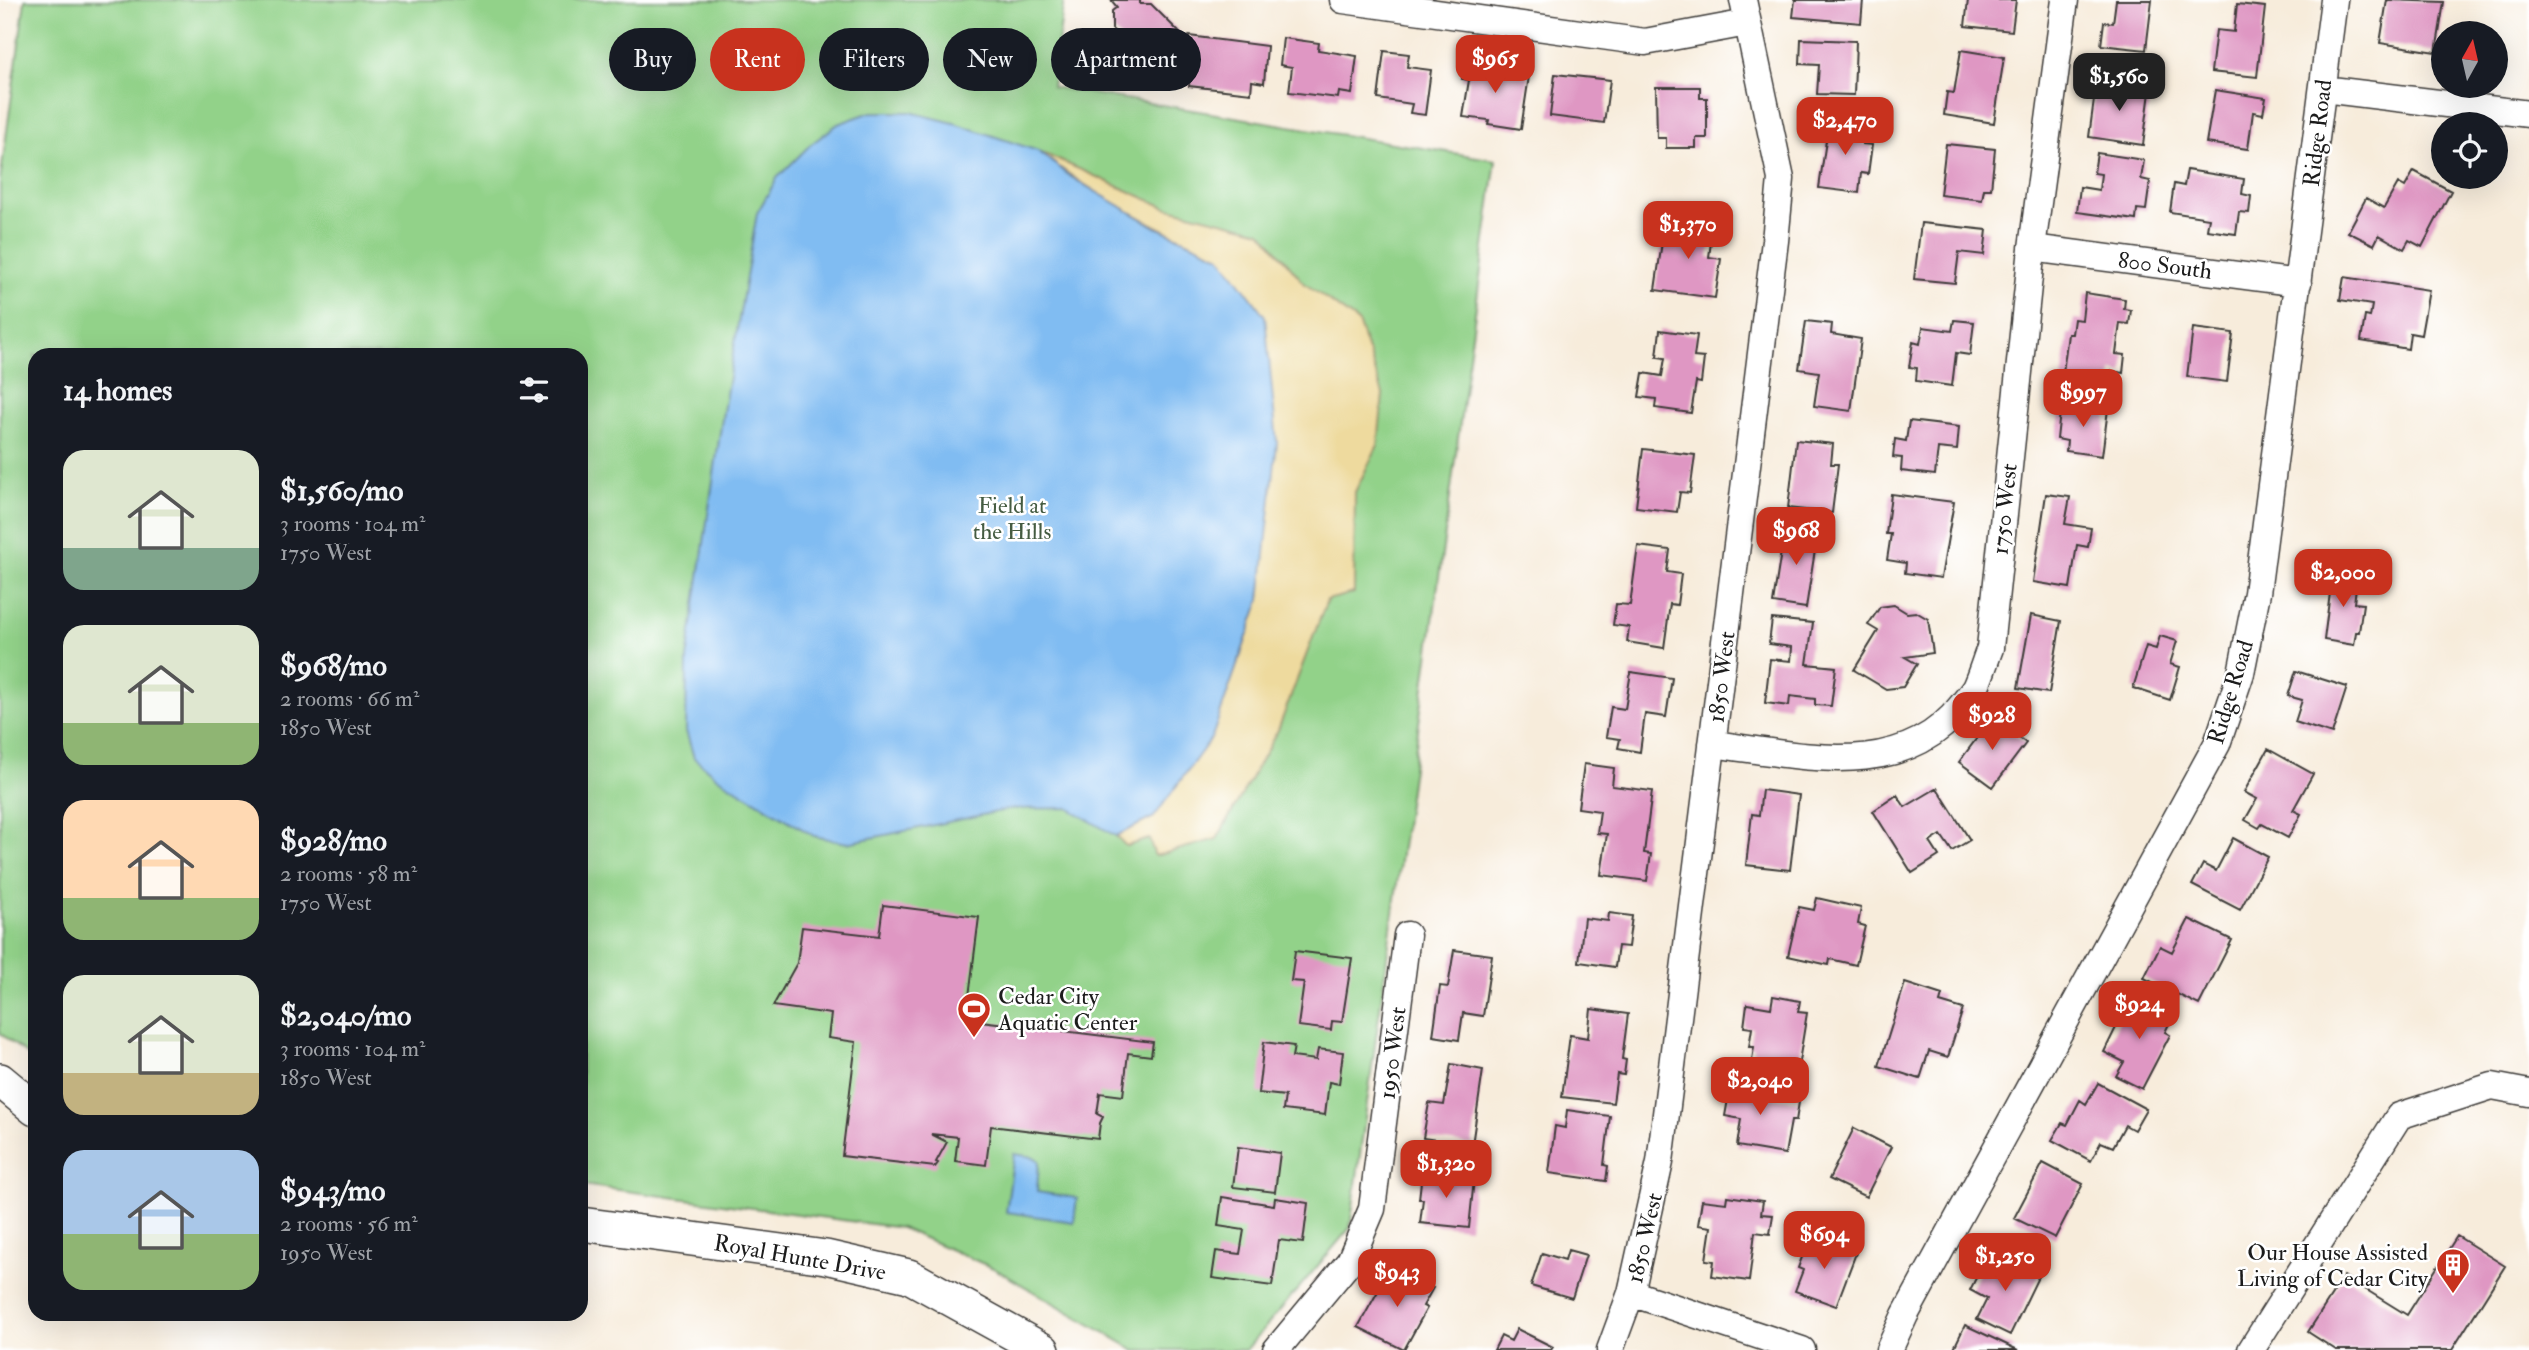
<!DOCTYPE html>
<html lang="en">
<head>
<meta charset="utf-8">
<style>
	body { margin:0; font-family:"IM FELL Double Pica",serif; background:#242831; color:#f1f3f6; height:100vh; display:flex; flex-direction:column; font-size:26px; white-space:nowrap }
	* { box-sizing:border-box; margin:0 }
	p { font-size:23px; color:#9ea1a6 }
	.icon { flex:none; width:38px; height:38px; fill:none; stroke:currentColor; stroke-width:2; stroke-linecap:round; stroke-linejoin:round }
	.map { position:relative; flex:1; overflow:hidden }
	.side { position:absolute; left:28px; top:348px; width:560px; height:973px; display:flex; flex-direction:column; background:#171b24; border-radius:21px; box-shadow:0 7px 28px #0002 }
	.side>* { flex:none }
	.guide { position:absolute; left:609px; top:28px; width:665px; height:63px; display:flex; gap:14px }
	.needle { width:46px; rotate:8deg }
	.tools { position:absolute; left:2431px; top:21px; display:grid; gap:14px }
	.tools a { display:grid; place-items:center; width:77px; height:77px; border-radius:50%; background:#171b24; box-shadow:0 7px 28px #0002; font-size:35px }
	.price { position:absolute; translate:-50% -60px; padding:0 16px; border-radius:14px; background:#c8321e; color:#fff; font-size:23px; line-height:46px; filter:drop-shadow(0 2px 4px #0008) }
	.price::after { content:''; position:absolute; left:50%; top:42px; width:21px; height:16px; margin-left:-10px; background:inherit; clip-path:polygon(0 0,100% 0,50% 100%) }
	.price.selected { background:#222; color:#fff }
	ul { padding:0; list-style:none }
	li { display:flex; align-items:center; gap:21px; height:175px; padding:0 35px }
	li span { display:grid; place-items:center; flex:none; width:196px; height:140px; border-radius:21px; color:#555 }
	li>.icon { margin-inline-start:auto }
	span .icon { width:84px; height:84px; fill:#fffc; stroke-width:1 }
	li b { font-size:30px }
	h2 { display:flex; justify-content:space-between; align-items:center; height:84px; padding:0 35px; font-size:30px }
	.chip { padding:0 24px; border-radius:32px; background:#171b24; box-shadow:0 7px 28px #0002; font-size:24px; line-height:63px }
	.chip.selected { background:#c8321e; color:#fff }
	.map>svg:first-child { display:block }
</style>
</head>
<body>
<div class="map">
<svg width="2529" height="1350" viewBox="0 0 2529 1350">
	<rect width="100%" height="100%" fill="#fff"/>
	<filter id="ink" filterUnits="userSpaceOnUse"><feTurbulence type="fractalNoise" baseFrequency=".0143" numOctaves="2"/><feDisplacementMap in="SourceGraphic" scale="14" xChannelSelector="R" yChannelSelector="G"/><feConvolveMatrix kernelMatrix="1 2 1 2 8 2 1 2 1" color-interpolation-filters="sRGB"/></filter>
	<filter id="wash" filterUnits="userSpaceOnUse"><feTurbulence type="fractalNoise" baseFrequency=".00686" numOctaves="4" result="noise"/><feDisplacementMap in="SourceGraphic" scale="28" xChannelSelector="R" yChannelSelector="G"/><feGaussianBlur stdDeviation="1.57" result="paint"/><feColorMatrix in="noise" values="0 0 0 0 0 0 0 0 0 0 0 0 0 0 0 0 0 1.4 0 .05"/><feComposite in="paint" operator="in"/></filter>
	<g filter="url(#wash)">
		<rect width="100%" height="100%" fill="#f7ecdb"/>
		<path fill="#92d289" stroke="#577752" stroke-width="2" d="M25 0H1064L1052 87 1496 160 1350 1228 1246 1350H1135L993 1268 901 1228 581 1185V355H35V1061L0 1033V181Z"/>
		<path fill="#eeda9e" stroke="#857b5d" stroke-width="2" d="M1038 151 1165 207 1261 231 1304 283 1358 322 1383 394 1378 445 1355 492 1354 593 1327 600 1278 730 1217 839 1155 856 1149 839 1126 846 1116 836 1154 817 1220 256C1155 227 1093 195 1038 151Z"/>
		<path fill="#80bcf2" stroke="#4e6c87" stroke-width="2" d="M871 112H910L954 123 1038 151 1071 177 1156 227 1220 256 1265 316 1277 443 1260 600 1212 737 1154 817 1116 836 1068 808 1011 809 847 843 814 836 718 778 694 758 686 731 687 659 723 412 757 213 777 178 810 145 838 124Z
			M1014 1154 1034 1157 1039 1161 1037 1192 1077 1198 1074 1222 1006 1212Z"/>
		<g id="blocks">
			<path fill="#df97c3" d="M1111 0H1140V4H1151L1184 37 1160 60H1143L1112 29V11L1117 7Z
				M1795 0H1863L1861 23 1793 17Z
				M1968 0H2016L2012 31 1965 26Z
				M2116 0H2152L2146 50 2101 45 2104 22 2113 23Z
				M2387 0 2444 2 2436 52 2380 43Z
				M2237 4 2265 7 2257 77 2211 72 2216 30 2234 32Z
				M1189 36 1267 46 1264 83 1252 81 1251 93 1189 86 1191 65H1186Z
				M1283 38 1319 43 1318 50 1357 56 1352 94 1339 92 1338 98 1289 92 1292 67 1280 65Z
				M1801 39 1856 41 1854 95 1817 94 1819 65 1800 64Z
				M1961 50 2004 57 1994 123 1944 115 1947 92 1954 93Z
				M1384 51 1409 54 1407 67 1431 70 1425 115 1410 113 1412 104 1378 99Z
				M1465 60 1498 66 1497 72 1529 76 1521 129 1488 124 1489 120 1463 117 1469 80 1462 79Z
				M1555 74 1610 80 1604 123 1550 116Z
				M2097 77 2121 80V88L2150 92 2143 145 2089 137Z
				M1656 87H1700V98H1707V138H1696V148H1666V138H1657Z
				M2215 90 2266 98 2263 114 2253 112 2248 149 2206 143Z
				M1829 120 1866 125 1863 144 1872 145 1868 174 1861 173 1859 193 1819 188Z
				M1946 144 1995 149 1991 189H1984L1982 200 1940 195Z
				M2097 153 2144 160 2141 179 2150 181 2146 210 2137 209 2136 220 2077 212 2080 187 2099 190 2101 174 2094 173Z
				M2187 170 2244 179 2242 194 2251 196 2249 213 2239 212 2236 234 2207 230 2209 218 2170 212 2174 184 2184 186Z
				M2414 171 2451 191 2422 247 2409 240 2404 249 2379 235 2374 245 2348 232 2366 198 2384 208 2398 183 2405 187Z
				M1683 217 1708 221 1705 242H1711L1709 257 1721 259 1715 298 1655 290 1663 235 1669 236 1670 224 1682 226Z
				M1921 223 1987 230 1984 255 1959 252 1955 283 1914 279Z
				M2344 277 2429 290 2421 335 2410 333 2408 349 2361 341 2365 316 2370 317 2372 305 2340 300Z
				M2085 293 2125 299 2124 309 2131 310 2129 324 2120 323 2116 354 2125 355 2123 373 2112 371 2110 387 2062 380 2068 334H2072L2074 319 2082 320Z
				M1954 320 1974 322 1970 355 1956 353 1952 386 1916 381 1917 368 1909 367 1913 342 1920 344 1923 327 1952 331Z
				M1806 321 1832 324 1831 334 1861 339 1851 411 1814 406 1819 372 1799 369Z
				M2193 328 2233 333 2227 382 2187 377Z
				M1660 330 1697 335 1694 357 1704 358 1701 383 1696 382 1691 413 1655 408 1656 399 1639 397 1643 373 1662 376 1665 358 1657 357Z
				M2061 403 2108 409 2102 456 2066 451 2067 441 2057 439Z
				M1909 421 1959 427 1957 450 1938 448 1935 475 1901 471 1902 458 1893 457 1895 439 1906 441Z
				M1796 440 1833 444 1831 464H1838L1832 513 1788 508Z
				M1643 449 1695 455 1690 493 1680 492 1677 512 1636 507Z
				M1891 494 1954 502 1941 578 1905 573 1906 563 1887 560 1891 534H1886Z
				M2046 494 2070 497 2065 524 2091 528 2088 547 2077 545 2070 588 2033 582Z
				M1785 526 1818 531 1806 608 1773 603Z
				M1638 546 1670 550 1667 572 1681 574 1677 605 1670 604 1664 648 1627 642 1629 627 1613 625 1616 604 1630 605Z
				M2333 569 2358 572 2354 603 2363 604 2359 632H2356L2354 645 2324 640Z
				M1894 605 1907 613 1916 612 1928 619 1933 653 1905 657 1917 664 1903 687 1886 689 1854 670 1878 631 1868 625 1880 607Z
				M2031 615 2061 621 2049 693 2018 688Z
				M1772 619 1813 623 1807 664 1836 667 1831 706 1815 705V699L1790 696 1789 706 1765 703 1770 659 1791 661 1792 647 1769 644Z
				M2160 636 2177 641 2170 664 2180 667 2170 700 2133 688 2146 646 2156 649Z
				M2296 671 2347 687 2332 734 2295 722 2302 700 2288 696Z
				M1631 672 1672 678 1666 717 1645 714 1640 752 1618 748 1620 739 1606 737 1611 707 1625 709Z
				M1992 718 2026 743 1993 787 1959 762Z
				M2268 749 2313 774 2293 810 2301 814 2288 838 2262 824 2259 828 2245 820 2257 799 2244 792Z
				M1584 764 1614 768 1612 786 1652 791 1644 853 1651 854 1647 881 1601 875 1607 834 1597 833 1600 811 1578 808Z
				M1937 788 1970 840 1952 851 1941 835 1930 842 1939 856 1912 873 1873 811 1897 795 1905 807Z
				M1762 790 1799 795 1790 870 1746 865 1752 814 1759 815Z
				M2233 838 2268 857 2240 910 2192 885 2203 864 2216 871Z
				M1817 898 1861 908 1858 924 1865 926 1856 965 1830 959 1829 965 1788 956 1799 907 1814 910Z
				M883 905 979 917 968 1005 982 1007 981 1021 1153 1042 1151 1056 1128 1053 1123 1096 1100 1093 1097 1114 1103 1117 1100 1123 1098 1139 991 1126 986 1165 955 1161 958 1137 931 1134 947 1142 936 1162 938 1163 935 1167 842 1156 856 1042 828 1038 831 1014 773 1006 797 963 802 927 879 936Z
				M1609 913 1632 916 1628 947 1618 946 1615 967 1579 962 1584 918 1608 921Z
				M2189 919 2232 940 2199 1005 2144 978 2160 946 2172 952Z
				M1454 950 1492 955 1483 1016 1463 1013 1459 1040 1433 1036 1440 986 1448 987Z
				M1295 951 1352 958 1342 1022 1332 1021 1331 1030 1298 1026 1304 982 1291 981Z
				M1905 983 1942 995 1940 1002 1963 1009 1948 1057 1929 1051 1920 1079 1879 1066Z
				M1773 996 1800 1001 1798 1012 1807 1013 1797 1074 1751 1067 1754 1047H1749L1752 1028 1744 1027 1747 1004 1771 1008Z
				M2131 997 2172 1018 2165 1032 2170 1035 2142 1089 2116 1076 2124 1062 2104 1052Z
				M1591 1009 1628 1014 1622 1059 1626 1060 1624 1075 1617 1074 1613 1103 1562 1097 1570 1035 1588 1038Z
				M1264 1042 1294 1046 1292 1057 1316 1060 1318 1049 1343 1052 1339 1084 1329 1082 1325 1115 1283 1110 1285 1096 1258 1093Z
				M1451 1064 1483 1070 1472 1145 1423 1138 1429 1103 1444 1105Z
				M1732 1077 1757 1081 1755 1094 1799 1102 1796 1121H1791L1785 1154 1737 1146 1741 1119 1725 1116Z
				M2098 1083 2146 1109 2134 1130 2125 1125 2113 1147 2101 1142 2091 1161 2052 1140 2062 1123 2067 1125 2080 1100 2086 1104Z
				M1567 1110 1610 1116 1604 1165 1608 1166 1606 1181 1549 1173 1555 1126 1565 1128Z
				M1854 1128 1891 1147 1866 1197 1829 1179Z
				M1238 1147 1280 1153 1275 1192 1233 1187Z
				M2043 1163 2083 1184 2055 1238 2014 1218Z
				M1422 1173 1474 1179 1469 1228 1420 1223 1423 1199H1419Z
				M1727 1196 1763 1201 1761 1214 1773 1215 1770 1234 1755 1232 1749 1281 1712 1276 1714 1261 1706 1260 1711 1227 1698 1225 1702 1200 1726 1203Z
				M1222 1197 1274 1205 1275 1198 1308 1203 1303 1243 1279 1240 1272 1286 1212 1278 1216 1251 1240 1254 1244 1230 1218 1226Z
				M1810 1236 1856 1253 1836 1306 1795 1291 1803 1270 1798 1268Z
				M2457 1236 2505 1266 2452 1350H2336L2308 1332 2344 1276 2407 1315Z
				M1568 1250 1586 1255 1572 1298 1531 1286 1542 1253 1565 1260Z
				M2003 1254 2040 1273 2010 1335 1977 1319 1987 1299 1970 1290 1980 1270 1992 1276Z
				M1392 1266 1433 1288 1423 1306 1427 1308 1404 1350 1358 1327Z
				M1965 1325 2018 1350H1953Z
				M1517 1329 1553 1347 1551 1350H1494L1501 1336 1511 1341Z"/>
		</g>
	</g>
	<g filter="url(#ink)">
		<use href="#blocks" fill-opacity="0" stroke="#3d3b39" stroke-width="2"/>
		<g fill="none" stroke-linecap="round" stroke-linejoin="round">
			<g stroke="#3d3b39" stroke-width="29">
				<path id="minor" d="M1343 0 1645 42 1747 23
					M2323 89 2529 114
					M2032 248 2298 283
					M1712 744C1797 754 1901 784 1962 705 1966 700 1971 694 1975 688 1981 675 1985 661 1990 648L2032 248 2065 0
					M1631 1293 1802 1350
					M1276 1350 1350 1261 1372 1209 1407 935
					M1610 1350 1631 1293 1660 1162 1775 241 1781 179 1743 0
					M1889 1350 1905 1315 2217 744 2241 673 2257 593 2334 0
					M2251 1350 2399 1116 2492 1086 2529 1093"/>
			</g>
			<g stroke="#3d3b39" stroke-width="36">
				<path id="major" d="M0 1080 35 1109
					M581 1224 826 1257 909 1276 1043 1350"/>
			</g>
			<use href="#minor" stroke="#fff" stroke-width="26"/>
			<use href="#major" stroke="#fff" stroke-width="33"/>
		</g>
	</g>
	<defs>
		<g id="stadium-pin" transform="scale(1.75)"><path d="M0 17L-7.5 6A9.5 9.5 0 1 1 7.5 6Z" fill="#c8321e" stroke="#fff"/><path d="M0-5a6.5 5 0 1 0 0 10a6.5 5 0 1 0 0-10ZM-3.5-1.8h7v3.6h-7Z" fill="#fff"/></g>
		<g id="building-pin" transform="scale(1.75)"><path d="M0 17L-7.5 6A9.5 9.5 0 1 1 7.5 6Z" fill="#c8321e" stroke="#fff"/><path d="M-4-6H4V6H1V3H-1V6H-4ZM-2.5-4.3h1.7v1.8h-1.7ZM.8-4.3h1.7v1.8H.8ZM-2.5-1h1.7V.8h-1.7ZM.8-1h1.7V.8H.8Z" fill="#fff"/></g>
	</defs>
	<g fill-rule="evenodd">
		<use href="#stadium-pin" x="974" y="1009"/>
		<use href="#building-pin" x="2453" y="1265"/>
	</g>
	<g text-anchor="middle" stroke-width="5" stroke-linejoin="round" paint-order="stroke">
		<g font-size="23" fill="#1c1c1c" stroke="#fff">
			<text transform="translate(2317 133) rotate(-83)" y="8">Ridge Road</text>
			<text transform="translate(2165 265) rotate(7)" y="8">800 South</text>
			<text transform="translate(2004 509) rotate(-84)" y="8">1750 West</text>
			<text transform="translate(1721 677) rotate(-83)" y="8">1850 West</text>
			<text transform="translate(2230 692) rotate(-73)" y="8">Ridge Road</text>
			<text transform="translate(1392 1053) rotate(-83)" y="8">1950 West</text>
			<text transform="translate(1644 1238) rotate(-77)" y="8">1850 West</text>
			<text transform="translate(800 1257) rotate(10)" y="8">Royal Hunte Drive</text>
		</g>
		<g font-size="23" fill="#455c42" stroke="#fff">
			<text x="1012" y="513">Field at<tspan x="1012" dy="26">the Hills</tspan></text>
		</g>
		<g font-size="23" fill="#1c1c1c" stroke="#fff" text-anchor="start">
			<text x="998" y="1004">Cedar City<tspan x="998" dy="26">Aquatic Center</tspan></text>
			<text x="2428" y="1260" text-anchor="end">Our House Assisted<tspan x="2428" dy="26">Living of Cedar City</tspan></text>
		</g>
	</g>
</svg>
<div class="tools">
<a><svg class="needle" viewBox="-14 -14 28 28"><path d="M0-13l5 13h-10z" fill="#e53935"/><path d="M0 13l5-13h-10z" fill="#9ea1a6"/></svg></a>
<a><svg class="icon" aria-label="locate" viewBox="0 0 24 24"><circle cx="12" cy="12" r="6"/><path d="M12 2v4M12 18v4M2 12h4M18 12h4"/></svg></a>
</div>
<b class="price" style="left:1495px;top:95px">$965</b>
<b class="price selected" style="left:2119px;top:113px">$1,560</b>
<b class="price" style="left:1845px;top:157px">$2,470</b>
<b class="price" style="left:1688px;top:261px">$1,370</b>
<b class="price" style="left:2083px;top:429px">$997</b>
<b class="price" style="left:1796px;top:567px">$968</b>
<b class="price" style="left:2343px;top:609px">$2,000</b>
<b class="price" style="left:1992px;top:752px">$928</b>
<b class="price" style="left:2139px;top:1041px">$924</b>
<b class="price" style="left:1760px;top:1117px">$2,040</b>
<b class="price" style="left:1446px;top:1200px">$1,320</b>
<b class="price" style="left:1824px;top:1271px">$694</b>
<b class="price" style="left:2005px;top:1293px">$1,250</b>
<b class="price" style="left:1397px;top:1309px">$943</b>
<div class="guide">
<a class="chip">Buy</a>
<a class="chip selected">Rent</a>
<a class="chip">Filters</a>
<a class="chip">New</a>
<a class="chip">Apartment</a>
</div>
<section class="side">
<h2>14 homes<svg class="icon" aria-label="filters" viewBox="0 0 24 24"><path d="M4 7h16M4 17h16"/><circle cx="9" cy="7" r="2"/><circle cx="15" cy="17" r="2"/></svg></h2>
<ul>
<li><span style="background:linear-gradient(#dfe7d0 70%,#7fa58c 0)"><svg class="icon" aria-label="home" viewBox="0 0 24 24"><path d="M3 11l9-7 9 7M6 9v11h12V9"/></svg></span><div><b>$1,560/mo</b><p>3 rooms · 104 m²</p><p>1750 West</p></div></li>
<li><span style="background:linear-gradient(#dfe7d0 70%,#8fb573 0)"><svg class="icon" aria-label="home" viewBox="0 0 24 24"><path d="M3 11l9-7 9 7M6 9v11h12V9"/></svg></span><div><b>$968/mo</b><p>2 rooms · 66 m²</p><p>1850 West</p></div></li>
<li><span style="background:linear-gradient(#ffd9b3 70%,#8fb573 0)"><svg class="icon" aria-label="home" viewBox="0 0 24 24"><path d="M3 11l9-7 9 7M6 9v11h12V9"/></svg></span><div><b>$928/mo</b><p>2 rooms · 58 m²</p><p>1750 West</p></div></li>
<li><span style="background:linear-gradient(#dfe7d0 70%,#c2b280 0)"><svg class="icon" aria-label="home" viewBox="0 0 24 24"><path d="M3 11l9-7 9 7M6 9v11h12V9"/></svg></span><div><b>$2,040/mo</b><p>3 rooms · 104 m²</p><p>1850 West</p></div></li>
<li><span style="background:linear-gradient(#a9c7e8 60%,#8fb573 0)"><svg class="icon" aria-label="home" viewBox="0 0 24 24"><path d="M3 11l9-7 9 7M6 9v11h12V9"/></svg></span><div><b>$943/mo</b><p>2 rooms · 56 m²</p><p>1950 West</p></div></li>
</ul>
</section>
</div>
</body>
</html>
